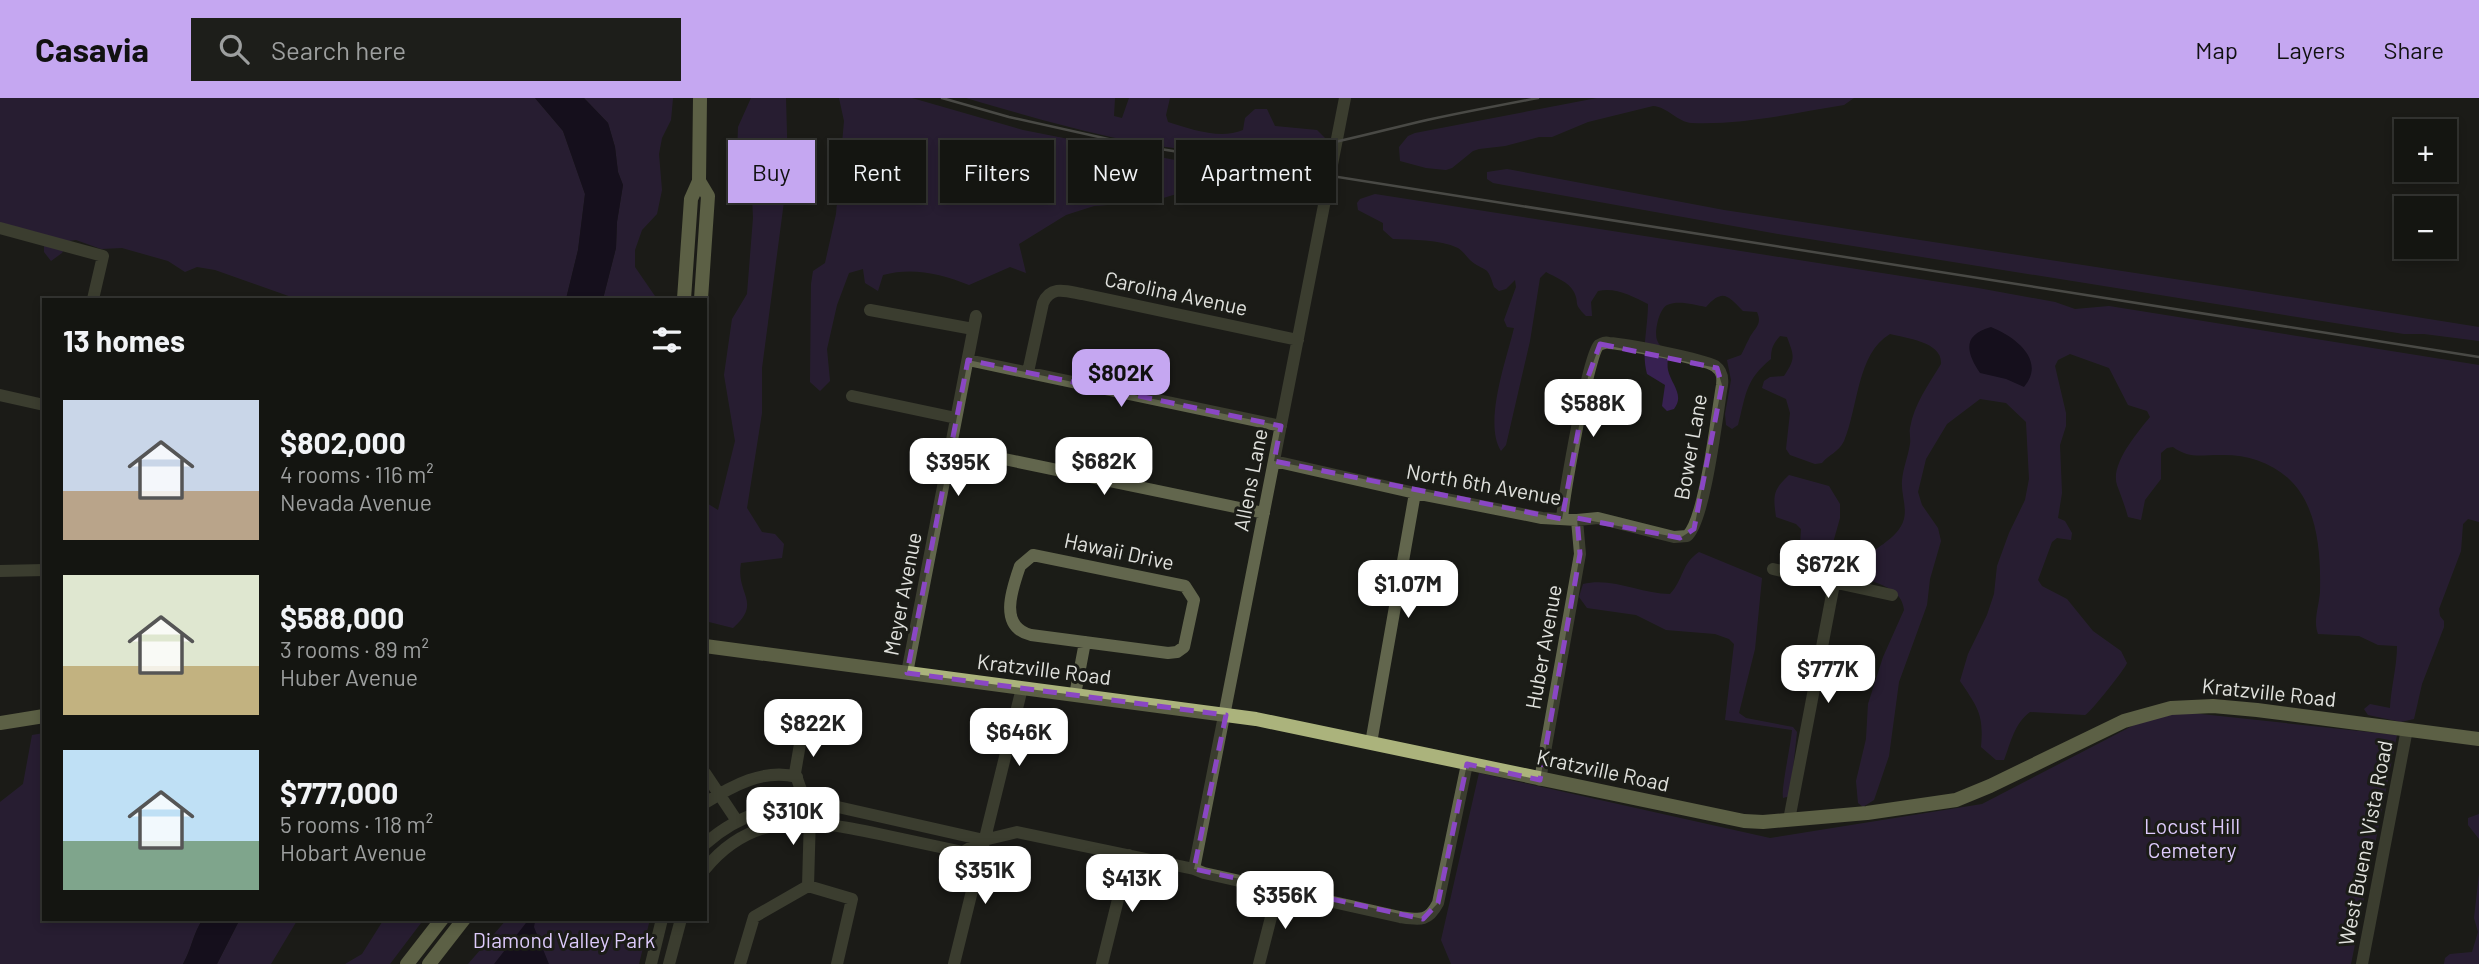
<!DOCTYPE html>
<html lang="en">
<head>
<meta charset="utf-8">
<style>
	body { margin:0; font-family:Barlow,sans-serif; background:#1d1e1a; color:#f1f3f6; height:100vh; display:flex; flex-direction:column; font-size:26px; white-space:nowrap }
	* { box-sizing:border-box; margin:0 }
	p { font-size:23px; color:#9d9f9f }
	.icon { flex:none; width:38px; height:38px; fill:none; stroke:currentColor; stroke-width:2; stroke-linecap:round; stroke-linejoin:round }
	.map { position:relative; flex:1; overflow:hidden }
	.sheet { position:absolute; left:42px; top:200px; width:665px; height:623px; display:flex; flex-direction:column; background:#141511; border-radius:0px; box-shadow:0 4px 10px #0003,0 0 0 2px #333431 }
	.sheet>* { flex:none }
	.banner { position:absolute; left:728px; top:42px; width:665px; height:63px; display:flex; gap:14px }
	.buttons { position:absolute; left:2394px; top:21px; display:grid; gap:14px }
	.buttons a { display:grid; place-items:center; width:63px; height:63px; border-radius:0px; background:#141511; box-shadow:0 4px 10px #0003,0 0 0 2px #333431; font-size:35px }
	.price { position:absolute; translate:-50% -60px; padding:0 16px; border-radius:14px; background:#fff; color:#222; font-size:23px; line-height:46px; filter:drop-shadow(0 2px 4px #0008) }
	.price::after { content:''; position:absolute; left:50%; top:42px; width:21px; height:16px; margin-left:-10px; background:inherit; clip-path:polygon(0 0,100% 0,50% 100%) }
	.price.selected { background:#c5a7f1; color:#111 }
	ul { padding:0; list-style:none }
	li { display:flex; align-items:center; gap:21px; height:175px; padding:0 21px }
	li span { display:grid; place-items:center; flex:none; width:196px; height:140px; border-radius:0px; color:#555 }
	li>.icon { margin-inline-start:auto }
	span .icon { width:84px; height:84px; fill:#fffc; stroke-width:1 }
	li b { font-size:30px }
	h2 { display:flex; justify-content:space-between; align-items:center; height:84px; padding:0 21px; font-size:30px }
	.tag { padding:0 24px; border-radius:0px; background:#141511; box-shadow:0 4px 10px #0003,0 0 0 2px #333431; font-size:24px; line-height:63px }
	.tag.selected { background:#c5a7f1; color:#111 }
	header { display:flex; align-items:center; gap:42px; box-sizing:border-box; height:98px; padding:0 35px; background:#c5a7f1; color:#111 }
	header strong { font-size:33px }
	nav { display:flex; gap:38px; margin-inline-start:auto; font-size:24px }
	.search { width:490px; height:63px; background:#1d1e1a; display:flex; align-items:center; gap:18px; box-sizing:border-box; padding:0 24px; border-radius:0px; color:#9d9f9f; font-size:26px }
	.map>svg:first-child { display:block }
</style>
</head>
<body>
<header>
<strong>Casavia</strong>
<div class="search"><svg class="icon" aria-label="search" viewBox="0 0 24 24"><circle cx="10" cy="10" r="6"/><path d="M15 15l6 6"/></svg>Search here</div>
<nav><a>Map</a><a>Layers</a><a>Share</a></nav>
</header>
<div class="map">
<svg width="2479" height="866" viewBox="0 0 2479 866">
	<rect width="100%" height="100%" fill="#1b1c17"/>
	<path fill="#372151" d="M0 0H535L563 33 585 96 578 152 566 201H297L215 172 197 169 185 174 168 163 122 150 101 151 76 142 68 143 62 155 51 163 44 154V147L36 134 0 126Z
		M584 0H673L671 22 662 40 659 56 662 92 657 116 642 132 635 152V169L657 201H603L616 150 617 124 623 87 618 74 615 49 608 25Z
		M751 0H786L788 73 762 270V315L747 410 762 434 775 436 784 446 782 460 741 465C735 496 763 504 733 530L709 524 705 521V404L718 412 735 343 724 277 732 221 747 196 753 120 752 96 737 59 738 29Z
		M839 0H912L1023 32 1190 65 1203 74V88L1150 104 1094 108 1066 117 1019 146 1026 175 1010 169 969 187C941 176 913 169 883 177L878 193 865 185 863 171 849 175 837 207 827 251 830 283 820 293 810 284 811 186 813 173 825 165 836 116 844 23Z
		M966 0H1115L1114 18 1122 20 1129 0H1170L1166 17 1168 24C1191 31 1220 42 1243 32L1245 20 1255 11H1267L1275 28 1317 32 1325 40C1304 45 1283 52 1262 53 1168 61 1056 26 966 0Z
		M1597 0H1854L1844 7C1794 15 1743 27 1692 25 1677 24 1668 9 1653 8L1588 24 1552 39H1539L1505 48 1479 51 1473 53 1452 70 1446 72 1426 70 1400 63 1399 49 1408 38 1415 35Z
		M1507 71 1724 112 2240 191 2479 229V243L2424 236H2404L1778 136 1493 85 1487 81V74Z
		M1375 96 1978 190 2055 204 2075 211 2109 208 2479 267V424L2468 421 2463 426 2461 453 2439 511 2440 518 2444 523V529L2422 586 2414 621 2401 624 2368 617 2364 611 2370 606 2390 610C2391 589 2397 569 2397 548L2378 547 2359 538 2318 536C2313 523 2319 508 2320 494 2321 455 2318 407 2288 380 2270 364 2247 357 2224 357 2203 356 2191 362 2173 349L2167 350 2161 355V381L2145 402 2141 422 2128 419C2125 408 2121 398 2117 387 2110 366 2138 334 2150 319L2147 313 2128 307 2109 270 2070 256 2058 262 2055 268 2066 315V328L2060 347 2062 395 2058 420 2065 423 2072 435 2071 442 2057 440 2052 444 2038 482 2042 488 2067 501 2093 533 2121 553 2127 565C2125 571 2090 615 2085 617L2030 614C2014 626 2011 644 2004 662H1996L1981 649C1984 616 1978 610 1960 583L1968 556 1987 517 1994 496 1997 468 2009 435 2025 402 2029 381 2026 324 2006 305 1980 301 1947 326 1926 361 1918 394 1922 407 1938 430 1941 443 1930 481 1927 507 1899 584 1889 658 1874 702 1863 709 1858 705 1856 683 1866 641 1868 606 1883 559 1904 512C1902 491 1881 487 1864 480L1860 467C1870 450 1898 443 1904 421 1907 408 1901 396 1902 383 1903 370 1908 359 1910 346 1911 341 1909 335 1910 330 1914 306 1929 286 1941 266 1943 244 1906 240 1890 236 1857 255 1858 310 1844 343 1838 355 1829 356 1822 365L1815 366 1790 357 1786 351 1790 315 1786 301 1762 290 1764 283 1770 279 1784 278C1796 260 1794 258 1787 239L1780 238C1773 246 1771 250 1771 261 1745 282 1746 297 1738 327L1732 331 1726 327 1725 316 1731 282 1727 262 1741 257C1744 252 1746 246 1749 241 1754 230 1763 227 1757 214L1743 213C1728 198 1723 190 1706 209 1694 207 1679 202 1667 207 1659 211 1654 234 1657 242 1659 248 1664 251 1668 254 1668 260 1667 267 1668 272 1671 286 1685 297 1674 311L1667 313 1662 308 1665 287 1647 276C1641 254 1648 230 1648 206 1632 198 1616 189 1598 193L1591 204 1592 218H1586C1572 204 1580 206 1574 194 1569 184 1555 179 1546 174L1540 180 1530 243 1506 347 1501 353C1483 325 1507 260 1514 230L1507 229 1504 222 1516 189 1515 182 1506 191 1499 193 1494 189C1487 165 1485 175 1470 162 1466 158 1463 153 1458 150 1439 141 1413 142 1393 141L1383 132V125L1358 112 1357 105 1360 101Z
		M1789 377 1829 388 1840 406V420L1825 473 1809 472 1799 464 1801 431 1796 426 1776 419C1773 397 1773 392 1789 377Z
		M1699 454 1762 480 1755 551 1739 615 1746 620 1793 629 1797 634 1790 698 1783 700C1781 691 1791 646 1792 632L1725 622 1734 546 1729 541 1715 536 1666 532 1636 517 1587 510 1579 499 1583 486C1613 479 1640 496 1670 496 1684 481 1681 466 1699 454Z
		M2182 614 2397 637 2351 866H1451L1441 842 1479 675 1770 740 1982 706 2138 625Z
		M44 635V821H203C193 835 192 850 183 866H0V704L23 686 32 637Z
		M2479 716V741L2468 727V720Z
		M2479 776V866H2444L2445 860 2450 856 2472 854 2478 834 2474 820Z
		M240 821H298L271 866H217Z
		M384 821H424L390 866H345L362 856Z
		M507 821H650L639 866H468Z"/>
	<path fill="#0e0022" d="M535 0H584L608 25 615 49 618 74 623 87 617 124 616 150 603 201H566L578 152 585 96 563 33Z
		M1991 229C2014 238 2047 262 2024 289L2006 281 1980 275C1966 254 1962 237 1991 229Z
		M203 821H240L217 866H183C192 850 193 835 203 821Z
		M529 821 535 824 534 829 549 866H494Z"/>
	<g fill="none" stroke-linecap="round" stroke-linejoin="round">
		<path stroke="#62664d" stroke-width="12" d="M0 130 103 158 93 201
			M870 212 973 231
			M968 262 1281 328
			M1028 274 1043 205C1051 187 1066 193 1082 196L1298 242
			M0 297 44 307
			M852 298 956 320
			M951 350 1264 415
			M1274 363 1415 395 1542 420 1577 422 1598 420 1674 439 1687 438C1705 423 1717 316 1722 287 1723 279 1722 273 1715 268 1703 261 1626 246 1609 245 1605 244 1603 245 1599 247 1588 256 1564 399 1562 421
			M1033 457 1185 488 1194 502 1184 549 1177 554 1168 555 1031 537C998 529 1012 491 1020 468Z
			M1773 471 1892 497
			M0 473 44 472
			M907 575 976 218
			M1075 597 1085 544
			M805 617 795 675 810 717 808 788
			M1371 645 1415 395
			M705 675 737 723
			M1540 682 1580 456 1577 422
			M705 705C732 688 764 670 797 679
			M1789 722 1834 486
			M705 746C741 714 782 704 829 707L984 742
			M705 771C754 711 812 722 879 736 907 742 935 748 963 754L984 742 1017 734 1194 771 1204 775 1400 819C1420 822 1428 824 1438 805L1467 666
			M1194 771 1345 0
			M808 788 852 801 837 866
			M651 866 662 821
			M669 866 681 821
			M740 866 754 819 808 788
			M954 866 1022 590
			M1102 866 1129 757
			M1259 866 1278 792
			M2362 866 2407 631"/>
		<path stroke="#abb37c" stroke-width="14" d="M699 83 708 98 701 201
			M684 201 691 101 699 83 700 0
			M705 548 1256 621 1744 723 1763 724 1867 715 1956 702 1990 688 2124 623 2171 610 2213 608 2257 612 2479 641
			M0 625 44 618
			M407 866 442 821
			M429 866 464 821"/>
		<path stroke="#81827d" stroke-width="2.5" d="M942 0 1009 19 1135 47 2479 259
			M1242 57C1305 55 1366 36 1427 22 1464 14 1501 7 1538 0"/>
	</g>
	<path d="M0 0H2479V866H0ZM1600 246 1717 270 1722 287 1694 431 1680 440 1577 420 1580 456 1540 682 1467 666 1438 805 1423 821 1194 771 1226 617 907 575 968 262 1281 328 1274 363 1562 421 1588 279Z" fill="#1b1c17" fill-opacity=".55" fill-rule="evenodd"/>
	<path fill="none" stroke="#8a47c4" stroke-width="5" stroke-dasharray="14 9" stroke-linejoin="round" d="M1600 246 1717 270 1722 287 1694 431 1680 440 1577 420 1580 456 1540 682 1467 666 1438 805 1423 821 1194 771 1226 617 907 575 968 262 1281 328 1274 363 1562 421 1588 279Z"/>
	<g text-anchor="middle" stroke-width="6" stroke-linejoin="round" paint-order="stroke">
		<g font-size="21" fill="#e1e2de" stroke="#1b1c17">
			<text transform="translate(1176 196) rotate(12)" y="7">Carolina Avenue</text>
			<text transform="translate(1691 349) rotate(-80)" y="7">Bower Lane</text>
			<text transform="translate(1251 382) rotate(-79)" y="7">Allens Lane</text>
			<text transform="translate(1484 387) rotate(10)" y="7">North 6th Avenue</text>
			<text transform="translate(1119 454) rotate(12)" y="7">Hawaii Drive</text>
			<text transform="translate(903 496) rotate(-79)" y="7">Meyer Avenue</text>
			<text transform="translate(1544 549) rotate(-80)" y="7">Huber Avenue</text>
			<text transform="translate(1044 572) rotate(7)" y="7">Kratzville Road</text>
			<text transform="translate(2269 595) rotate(6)" y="7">Kratzville Road</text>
			<text transform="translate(1603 673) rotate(12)" y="7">Kratzville Road</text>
			<text transform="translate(2366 745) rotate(-79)" y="7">West Buena Vista Road</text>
		</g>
		<g font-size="21" fill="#decbfc" stroke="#1b1c17">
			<text x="2192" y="736">Locust Hill<tspan x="2192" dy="24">Cemetery</tspan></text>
			<text x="564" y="850">Diamond Valley Park</text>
		</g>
	</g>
</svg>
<div class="buttons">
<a>+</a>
<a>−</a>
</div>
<b class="price selected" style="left:1121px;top:311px">$802K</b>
<b class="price" style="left:1593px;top:341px">$588K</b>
<b class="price" style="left:1104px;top:399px">$682K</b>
<b class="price" style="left:958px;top:400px">$395K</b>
<b class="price" style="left:1828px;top:502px">$672K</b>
<b class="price" style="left:1408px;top:522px">$1.07M</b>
<b class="price" style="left:1828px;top:607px">$777K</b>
<b class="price" style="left:813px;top:661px">$822K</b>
<b class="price" style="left:1019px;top:670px">$646K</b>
<b class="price" style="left:793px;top:749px">$310K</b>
<b class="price" style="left:985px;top:808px">$351K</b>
<b class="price" style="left:1132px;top:816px">$413K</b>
<b class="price" style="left:1285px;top:833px">$356K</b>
<div class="banner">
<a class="tag selected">Buy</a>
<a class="tag">Rent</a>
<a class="tag">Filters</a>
<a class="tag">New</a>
<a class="tag">Apartment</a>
</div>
<section class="sheet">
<h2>13 homes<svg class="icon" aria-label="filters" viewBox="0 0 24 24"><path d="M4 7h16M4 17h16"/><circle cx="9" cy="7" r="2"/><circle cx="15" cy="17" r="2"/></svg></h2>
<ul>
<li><span style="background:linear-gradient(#c9d6e8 65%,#b9a48a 0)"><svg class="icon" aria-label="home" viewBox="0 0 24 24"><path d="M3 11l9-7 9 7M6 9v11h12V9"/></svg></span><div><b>$802,000</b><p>4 rooms · 116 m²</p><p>Nevada Avenue</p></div></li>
<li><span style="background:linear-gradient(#dfe7d0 65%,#c2b280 0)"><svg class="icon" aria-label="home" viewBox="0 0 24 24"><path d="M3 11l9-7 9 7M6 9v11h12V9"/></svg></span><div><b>$588,000</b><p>3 rooms · 89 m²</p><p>Huber Avenue</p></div></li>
<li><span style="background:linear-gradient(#bfe0f5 65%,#7fa58c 0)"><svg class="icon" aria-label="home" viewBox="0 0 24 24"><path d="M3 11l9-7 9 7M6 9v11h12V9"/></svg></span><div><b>$777,000</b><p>5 rooms · 118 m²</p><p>Hobart Avenue</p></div></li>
</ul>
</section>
</div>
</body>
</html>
